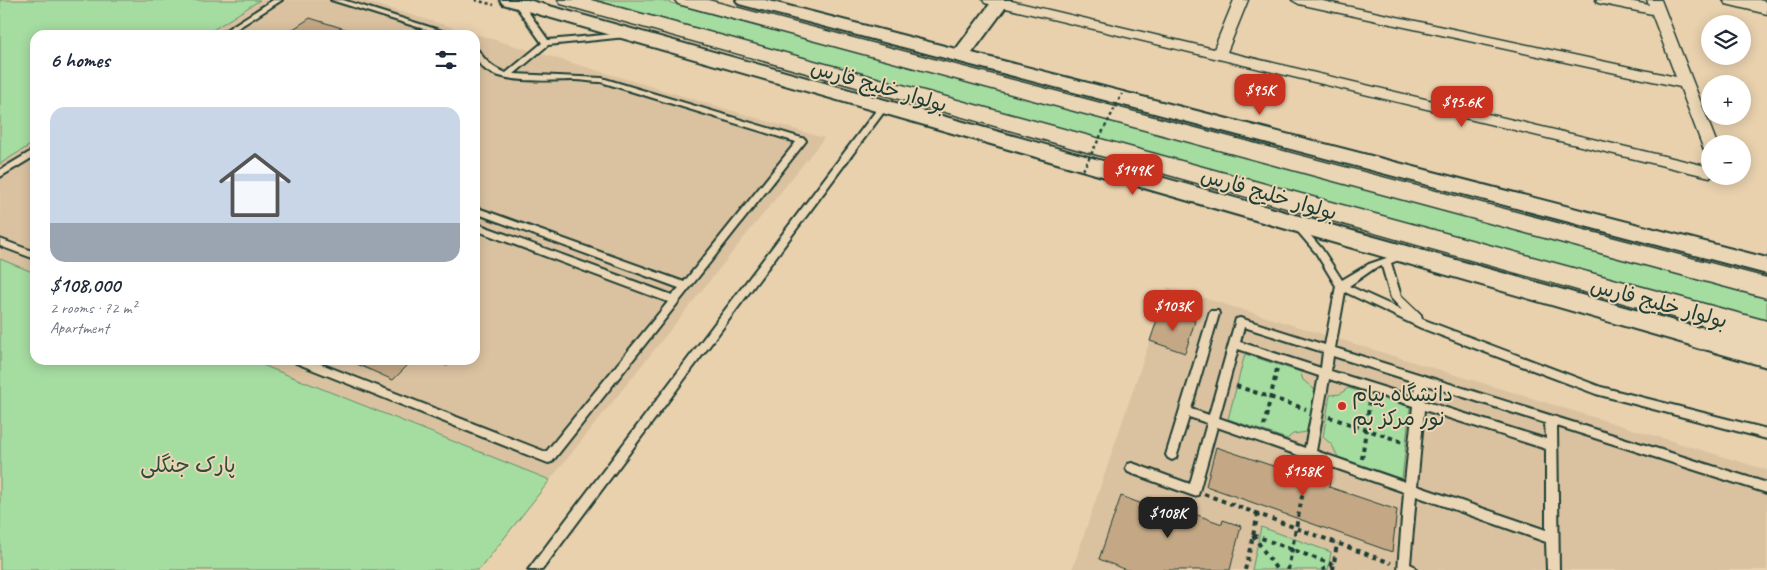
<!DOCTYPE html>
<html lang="en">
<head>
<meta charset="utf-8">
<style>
	body { margin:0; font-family:Caveat,"Playpen Sans Arabic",sans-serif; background:#f2f2f3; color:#1f2937; height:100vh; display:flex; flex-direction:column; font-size:19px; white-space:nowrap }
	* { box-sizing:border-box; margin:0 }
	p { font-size:16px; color:#747a83 }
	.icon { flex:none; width:28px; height:28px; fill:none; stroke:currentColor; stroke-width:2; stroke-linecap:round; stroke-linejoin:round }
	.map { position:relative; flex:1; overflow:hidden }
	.side { position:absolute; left:30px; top:30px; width:450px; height:335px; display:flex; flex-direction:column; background:#fff; border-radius:15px; box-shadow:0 2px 12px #0003 }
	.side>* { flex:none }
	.controls { position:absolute; left:1701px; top:15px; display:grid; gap:10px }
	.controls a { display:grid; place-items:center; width:50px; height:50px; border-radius:50%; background:#fff; box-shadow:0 2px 12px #0003; font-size:25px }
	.price { position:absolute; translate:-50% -42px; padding:0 11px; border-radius:10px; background:#c8321e; color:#fff; font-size:16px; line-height:32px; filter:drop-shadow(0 1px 2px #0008) }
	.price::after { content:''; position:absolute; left:50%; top:30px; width:15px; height:11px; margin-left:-8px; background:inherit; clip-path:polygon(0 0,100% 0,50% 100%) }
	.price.active { background:#222; color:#fff }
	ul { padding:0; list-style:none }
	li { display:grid; align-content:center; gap:10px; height:265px; padding:0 20px }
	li+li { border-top:1px solid #e0e1e3 }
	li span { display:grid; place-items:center; height:155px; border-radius:15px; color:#555 }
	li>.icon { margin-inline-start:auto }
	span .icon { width:90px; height:90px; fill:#fffc; stroke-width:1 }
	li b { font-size:21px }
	h2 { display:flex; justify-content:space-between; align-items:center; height:60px; padding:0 20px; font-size:21px }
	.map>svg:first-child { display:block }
</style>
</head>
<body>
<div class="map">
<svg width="1767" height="570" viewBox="0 0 1767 570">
	<rect width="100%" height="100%" fill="#e9d1ae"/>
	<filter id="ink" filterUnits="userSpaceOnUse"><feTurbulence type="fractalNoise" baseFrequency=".02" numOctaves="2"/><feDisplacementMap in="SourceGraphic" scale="10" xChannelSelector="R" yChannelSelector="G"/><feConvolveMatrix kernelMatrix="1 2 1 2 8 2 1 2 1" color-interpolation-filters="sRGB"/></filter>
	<g filter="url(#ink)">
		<path fill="#dac2a0" d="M261 0H361L824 138 550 480 250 360H475V35H205Z
			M35 142V273L0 259V164Z
			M1168 287 1767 470V570H1072Z"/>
		<path fill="#a5dca0" stroke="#628c6a" d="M0 0H260L205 35H35V142L0 164Z
			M594 0H660L1767 297V322Z
			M0 259 35 273V360H250L550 480 479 570H0Z
			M1245 354 1300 372 1303 380 1315 390 1307 432 1293 434 1287 439 1228 419Z
			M1348 388 1410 407 1402 479 1338 457 1332 445 1323 437 1330 395 1340 394Z
			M1261 527 1331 552 1328 570H1252Z"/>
		<path fill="#c4a885" stroke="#1f3d34" d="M310 18 364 35H284Z
			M1160 311 1195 321 1185 353 1150 341Z
			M348 360H413L393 380Z
			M433 360H454L447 366Z
			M1216 447 1282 469 1284 461 1331 476 1329 487 1397 510 1392 552 1206 486Z
			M1121 496 1145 505 1148 497 1222 524 1223 520 1241 526 1230 570H1126L1099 559Z"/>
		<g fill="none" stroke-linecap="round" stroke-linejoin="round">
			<g stroke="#1f3d34" stroke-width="4">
				<path id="service" d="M273 0H282L227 35H218Z
					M331 0H343L455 35H443Z
					M514 0H520L548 40 626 33 630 35 626 37 548 45 514 74 602 78 805 139 806 141 552 462 548 463 296 363 295 360H311L546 452 668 302 475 230V223L672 295 679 288 475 213V207L684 282 796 142 601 82C592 82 583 80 574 80 549 80 475 88 475 50H478C486 62 493 68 506 73L542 43 513 2Z
					M884 103 887 104V108L542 570H528L881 104Z
					M35 149V156L0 177V170Z
					M1296 221 1299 222 1322 249 1342 280 1369 264 1404 252 1407 253 1409 255 1407 257 1391 263 1401 296 1421 315 1422 319 1601 387 1767 429V439L1596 394 1421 328 1345 292 1335 348 1767 483V493L1557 426 1559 570H1547L1546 542 1416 496 1410 564 1414 566 1416 570H1398L1404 492 1217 427 1198 495 1194 496 1128 472 1126 468 1128 464 1132 463 1190 484 1207 423 1189 417 1176 458 1172 460 1168 458 1166 455 1210 311H1218L1219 314 1191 409 1209 415 1236 319 1240 318 1325 345 1336 286 1316 253 1293 226 1291 224 1293 222ZM1382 266 1391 298 1402 310 1349 286 1375 268ZM1244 327 1323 352 1321 368 1240 342ZM1238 349 1319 376 1305 448 1219 418ZM1333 356 1415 382 1414 397 1331 371ZM1329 379 1413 406 1405 482 1316 451ZM1426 385 1545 423 1546 439 1424 401ZM1424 410 1546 449V530L1417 486Z
					M0 239 35 252V259L0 246Z"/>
			</g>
			<g stroke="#1f3d34" stroke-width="3">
				<path id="minor" d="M983 0H1007L1214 49 1234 0H1248L1227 52 1710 167V176H1714L1710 177 985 3Z
					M1292 0H1318L1676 77 1652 14 1598 3 1596 0H1624L1649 5 1647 0H1661L1717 144H1710V151L1704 150 1680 87 1299 4Z"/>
			</g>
			<g stroke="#1f3d34" stroke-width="4">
				<path id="tertiary" d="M500 0H528L1767 347V367L503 4Z
					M736 0H765L956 49 993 0H1011L972 53 1767 258V274L739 4Z"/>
			</g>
			<g stroke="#1f3d34" stroke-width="3">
				<path id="primary" d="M1723 0H1759L1767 2V14L1726 4Z"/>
			</g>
			<g stroke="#1f3d34" stroke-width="3">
				<path id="trunk" d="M558 0H591L1767 321V354L1761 356 1700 349 1690 346 1686 338 1690 330 1700 327 1716 329 561 4Z
					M675 0H708L1767 278V298L678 4Z"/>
			</g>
			<path stroke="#1f3d34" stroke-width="2.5" stroke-dasharray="3 3" stroke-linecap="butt" d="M475 0 494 5"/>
			<path stroke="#1f3d34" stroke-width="4" stroke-dasharray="4.5 4.5" stroke-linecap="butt" d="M1236 386 1306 409
				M1329 417 1403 442
				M1264 426 1277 369
				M1362 459 1370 399
				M1204 494 1391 563
				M1253 535 1334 565
				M1253 535 1277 570
				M1245 570 1258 514
				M1288 570 1308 465
				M1322 570 1333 565
				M1333 570 1337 543"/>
			<use href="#service" fill="#ead6b4" fill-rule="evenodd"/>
			<use href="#minor" fill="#ead6b4" fill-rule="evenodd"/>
			<use href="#tertiary" fill="#ead6b4" fill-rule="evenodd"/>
			<use href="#primary" fill="#ead6b4" fill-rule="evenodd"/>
			<use href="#trunk" fill="#ead6b4" fill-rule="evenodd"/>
			<path stroke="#1f3d34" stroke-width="2.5" stroke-dasharray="3 3" stroke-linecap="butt" d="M1083 170 1122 94"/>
		</g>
	</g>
	<circle fill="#c8321e" stroke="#ead6b4" stroke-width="2" cx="1342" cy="406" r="5"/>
	<g text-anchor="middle" stroke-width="4" stroke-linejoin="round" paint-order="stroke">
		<g font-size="21" fill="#1f3d34" stroke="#ead6b4">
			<text transform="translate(879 86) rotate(16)" y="7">بولوار خلیج فارس</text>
			<text transform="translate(1269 194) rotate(16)" y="7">بولوار خلیج فارس</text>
			<text transform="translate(1659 303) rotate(15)" y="7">بولوار خلیج فارس</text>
		</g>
		<g font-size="21" fill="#1f3d34" stroke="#ead6b4" text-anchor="start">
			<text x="1352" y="401">دانشگاه پیام<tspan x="1352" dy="24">نور مرکز بم</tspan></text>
		</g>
		<g font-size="21" fill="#2c4d3f" stroke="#ead6b4">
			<text x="188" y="472">پارک جنگلی</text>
		</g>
	</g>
</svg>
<div class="controls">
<a><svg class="icon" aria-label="layers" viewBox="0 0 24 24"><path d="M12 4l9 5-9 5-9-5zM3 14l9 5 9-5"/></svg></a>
<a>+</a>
<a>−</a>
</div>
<b class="price" style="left:1260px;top:116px">$95K</b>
<b class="price" style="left:1462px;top:128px">$95.6K</b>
<b class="price" style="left:1133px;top:196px">$149K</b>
<b class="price" style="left:1173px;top:332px">$103K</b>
<b class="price" style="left:1303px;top:497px">$158K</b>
<b class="price active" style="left:1168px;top:539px">$108K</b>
<section class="side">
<h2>6 homes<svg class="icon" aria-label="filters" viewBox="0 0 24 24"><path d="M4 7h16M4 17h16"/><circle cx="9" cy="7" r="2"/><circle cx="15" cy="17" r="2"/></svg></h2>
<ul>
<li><span style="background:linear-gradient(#c9d6e8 75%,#9aa5b1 0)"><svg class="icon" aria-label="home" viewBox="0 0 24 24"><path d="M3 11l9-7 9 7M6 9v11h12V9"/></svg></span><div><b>$108,000</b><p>2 rooms · 72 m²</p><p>Apartment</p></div></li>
</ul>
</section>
</div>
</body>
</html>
